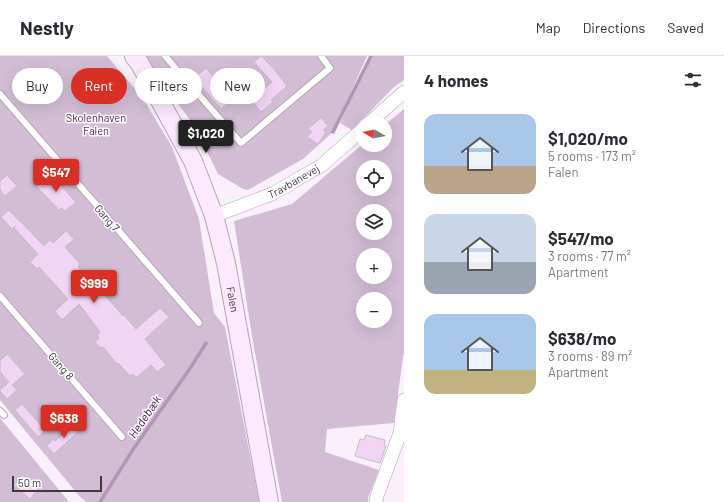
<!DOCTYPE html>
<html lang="en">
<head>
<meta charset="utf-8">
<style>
	body { margin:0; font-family:Barlow,sans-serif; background:#f2f2f3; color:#2b2b33; height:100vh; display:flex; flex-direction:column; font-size:15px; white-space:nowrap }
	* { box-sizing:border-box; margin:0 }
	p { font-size:13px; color:#7c7c81 }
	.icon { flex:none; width:22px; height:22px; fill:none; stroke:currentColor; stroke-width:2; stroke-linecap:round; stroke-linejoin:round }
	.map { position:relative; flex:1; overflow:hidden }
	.sheet { display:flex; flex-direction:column; background:#fff; width:320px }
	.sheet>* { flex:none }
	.top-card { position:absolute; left:12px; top:12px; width:332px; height:36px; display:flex; gap:8px }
	.needle { width:26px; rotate:279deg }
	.buttons { position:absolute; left:356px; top:60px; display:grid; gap:8px }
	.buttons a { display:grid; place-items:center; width:36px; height:36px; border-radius:50%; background:#fff; box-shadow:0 4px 16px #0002; font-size:20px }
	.scale { position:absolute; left:12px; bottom:10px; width:90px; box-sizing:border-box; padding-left:4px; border:2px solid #3e3a3f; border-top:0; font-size:11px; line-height:14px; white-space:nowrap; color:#3e3a3f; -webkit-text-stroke:3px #fff; paint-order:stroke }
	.price { position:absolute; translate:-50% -34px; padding:0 9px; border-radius:4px; background:#d93025; color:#fff; font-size:13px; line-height:26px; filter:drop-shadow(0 1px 2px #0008) }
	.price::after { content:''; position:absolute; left:50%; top:24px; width:12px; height:9px; margin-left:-6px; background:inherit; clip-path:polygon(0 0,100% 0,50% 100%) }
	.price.on { background:#222; color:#fff }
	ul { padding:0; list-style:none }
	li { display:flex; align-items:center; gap:12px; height:100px; padding:0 20px }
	li span { display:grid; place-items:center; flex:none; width:112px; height:80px; border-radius:12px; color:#555 }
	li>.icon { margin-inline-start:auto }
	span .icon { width:48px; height:48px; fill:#fffc; stroke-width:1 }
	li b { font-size:17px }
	h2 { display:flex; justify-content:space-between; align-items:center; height:48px; padding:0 20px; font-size:17px }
	.tag { padding:0 14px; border-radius:18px; background:#fff; box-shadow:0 4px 16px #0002; font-size:14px; line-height:36px }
	.tag.on { background:#d93025; color:#fff }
	header { display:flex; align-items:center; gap:24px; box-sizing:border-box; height:56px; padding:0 20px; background:#fff; border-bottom:1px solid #e1e1e2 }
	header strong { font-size:19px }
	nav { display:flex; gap:22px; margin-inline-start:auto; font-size:14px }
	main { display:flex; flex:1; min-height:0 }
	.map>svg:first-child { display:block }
</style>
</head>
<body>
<header>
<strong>Nestly</strong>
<nav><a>Map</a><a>Directions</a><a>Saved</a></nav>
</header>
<main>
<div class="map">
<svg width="404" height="446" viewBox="0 0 404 446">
	<rect width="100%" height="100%" fill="#faf0fb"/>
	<path fill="#d2bdd5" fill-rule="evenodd" d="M0 0H107L142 41 172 91 199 163 214 257 225 271 259 446H86L80 441 0 344Z
		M142 0H367L333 76 303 103 248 134 243 133 218 118 194 69Z
		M370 0H404V24L393 32 352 74 340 67Z
		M404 53V298L403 301 394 367 327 373 325 396 379 414 368 442V446H282L252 280 234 165 292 148 363 88V89H385V69ZM363 111H385V133H363ZM363 155H385V177H363ZM363 199H385V221H363ZM363 243H385V265H363Z
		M0 362 69 446H0Z"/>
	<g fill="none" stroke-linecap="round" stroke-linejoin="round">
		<path stroke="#b396b6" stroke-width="3.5" d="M333 76 371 0
			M100 446 134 392 191 311 206 287"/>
	</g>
	<path fill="#f2d4f5" stroke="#c6bcc6" d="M261 0 273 12 287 30 271 44 273 46 261 56 251 44 272 26 254 6Z
		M206 12 221 31 233 42 221 53 194 22Z
		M321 62 328 70 323 74 326 76 318 88 307 81 312 76 308 73Z
		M49 117 76 146 65 155 62 152 59 154 36 130Z
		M7 119 17 130 5 140 0 134V125Z
		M9 154 20 166V165L44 190 50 184 53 187 66 175 74 183 65 191 80 208 78 211 90 224 93 222 99 230 98 231 123 260 124 259 136 273 160 252 169 261 145 283 166 309 157 316 151 309 136 322 133 318 130 320 118 307 117 308 103 291 101 292 95 286 99 282 97 279 100 276 79 248 62 264 55 255 68 243 39 211 37 213 30 206 38 198 14 172 16 170 12 173 1 161Z
		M7 298 25 318 12 329 17 334 7 343 0 335V334L9 326 0 316V305Z
		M22 348 45 374 38 381 15 354Z
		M76 367 81 373 54 398 47 390 53 383 55 385Z
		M366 379 385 384 384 389 386 390 380 407 355 400 360 383 364 384Z
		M23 419 38 433 30 443 14 429Z"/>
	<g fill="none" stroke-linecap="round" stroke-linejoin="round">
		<g stroke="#b1a7b2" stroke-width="8">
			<path id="lane" d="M165 0 241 87 330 12 321 0
				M0 38 199 267
				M0 240 122 381
				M0 355 4 359"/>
		</g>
		<g stroke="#b1a7b2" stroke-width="14">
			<g id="street">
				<path d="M369 67 404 36"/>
				<path id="s1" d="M214 160 272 138 286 130 322 109 363 73"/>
				<path d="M376 446 377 440 400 377 404 344"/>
			</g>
		</g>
		<g stroke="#b1a7b2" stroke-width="20">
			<g id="secondary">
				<path id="s2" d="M134 0 140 8 193 105 214 160 226 207 269 446"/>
			</g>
		</g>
		<use href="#lane" stroke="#fff" stroke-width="6"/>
		<use href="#street" stroke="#fff" stroke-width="13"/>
		<use href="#secondary" stroke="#fce9fe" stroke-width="18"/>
	</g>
	<g text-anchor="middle" stroke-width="3" stroke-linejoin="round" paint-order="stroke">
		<g font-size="11" fill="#532d58" stroke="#fff">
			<text x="96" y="66">Skolenhaven<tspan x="96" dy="13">Falen</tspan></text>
		</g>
		<g font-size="11" fill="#3e3a3f" stroke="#fff">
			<text dy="4" stroke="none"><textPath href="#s1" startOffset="87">Travbanevej</textPath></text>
			<text transform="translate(107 162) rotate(49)" y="4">Gang 7</text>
			<text dy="4" stroke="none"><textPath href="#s2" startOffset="265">Falen</textPath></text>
			<text transform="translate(61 310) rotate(49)" y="4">Gang 8</text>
		</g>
		<g font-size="12" font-style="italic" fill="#47214c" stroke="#fff">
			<text transform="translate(145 361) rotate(-56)" y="4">Hedebæk</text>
		</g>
	</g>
</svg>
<div class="buttons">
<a><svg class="needle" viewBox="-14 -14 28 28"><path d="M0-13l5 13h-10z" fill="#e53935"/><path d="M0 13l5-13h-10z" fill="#7c7c81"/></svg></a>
<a><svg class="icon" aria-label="locate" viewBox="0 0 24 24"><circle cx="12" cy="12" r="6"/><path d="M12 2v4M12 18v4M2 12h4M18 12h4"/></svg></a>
<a><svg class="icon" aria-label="layers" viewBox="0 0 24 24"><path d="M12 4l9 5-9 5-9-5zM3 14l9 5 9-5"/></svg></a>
<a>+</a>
<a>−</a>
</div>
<div class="scale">50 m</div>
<b class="price on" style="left:206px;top:98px">$1,020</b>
<b class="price" style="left:56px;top:137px">$547</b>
<b class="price" style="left:94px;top:248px">$999</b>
<b class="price" style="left:64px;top:383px">$638</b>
<div class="top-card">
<a class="tag">Buy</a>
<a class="tag on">Rent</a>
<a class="tag">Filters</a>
<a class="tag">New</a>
</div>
</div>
<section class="sheet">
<h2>4 homes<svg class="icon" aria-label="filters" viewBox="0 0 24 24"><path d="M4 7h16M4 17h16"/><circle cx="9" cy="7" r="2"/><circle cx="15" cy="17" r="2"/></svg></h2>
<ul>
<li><span style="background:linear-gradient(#a9c7e8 65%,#b9a48a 0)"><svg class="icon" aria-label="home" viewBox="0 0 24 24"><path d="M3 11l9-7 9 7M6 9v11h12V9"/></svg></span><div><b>$1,020/mo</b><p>5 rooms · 173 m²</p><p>Falen</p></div></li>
<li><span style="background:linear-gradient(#c9d6e8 60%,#9aa5b1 0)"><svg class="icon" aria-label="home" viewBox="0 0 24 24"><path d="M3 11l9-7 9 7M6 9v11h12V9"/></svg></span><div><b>$547/mo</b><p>3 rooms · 77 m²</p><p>Apartment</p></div></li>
<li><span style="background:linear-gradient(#a9c7e8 70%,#c2b280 0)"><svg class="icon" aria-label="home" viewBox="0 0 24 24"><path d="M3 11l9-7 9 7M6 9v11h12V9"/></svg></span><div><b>$638/mo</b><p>3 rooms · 89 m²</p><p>Apartment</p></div></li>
</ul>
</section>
</main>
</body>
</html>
